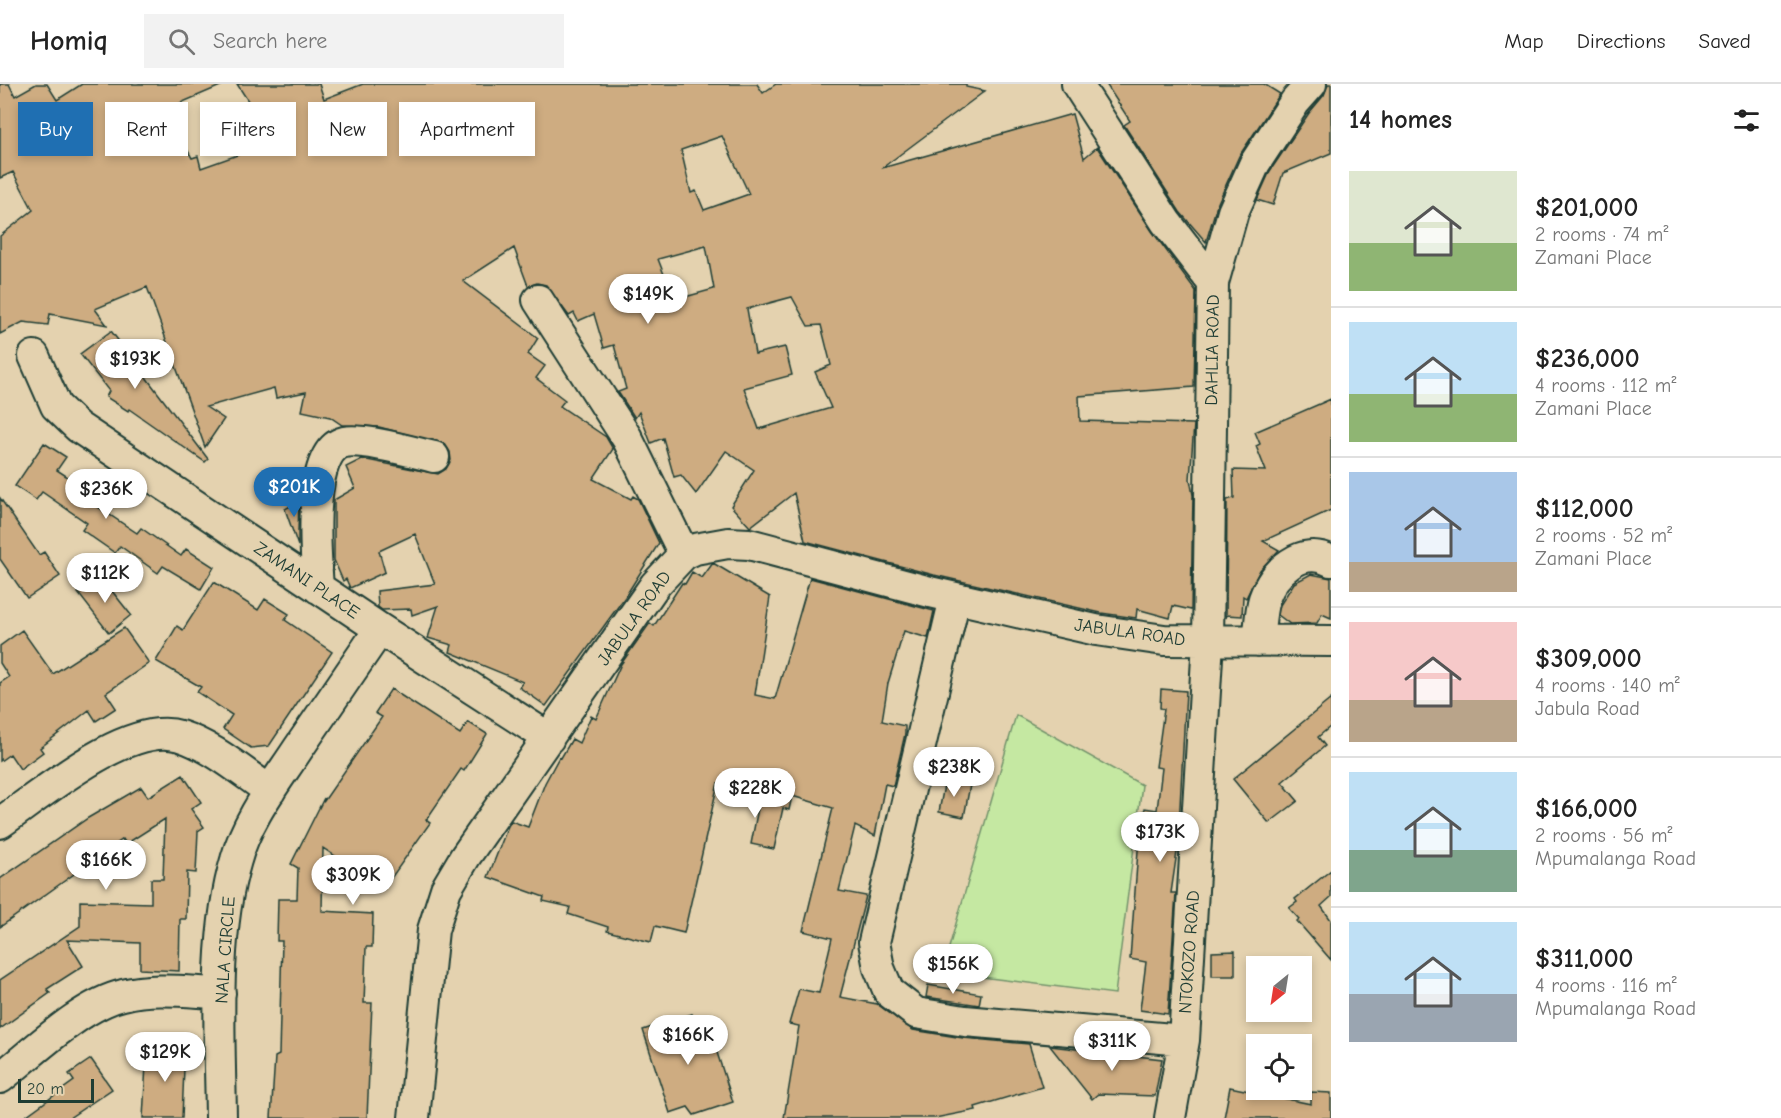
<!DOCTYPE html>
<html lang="en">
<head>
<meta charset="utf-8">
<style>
	body { margin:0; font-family:"Comic Neue",sans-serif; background:#f2f2f2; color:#222; height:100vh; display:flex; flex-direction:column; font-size:22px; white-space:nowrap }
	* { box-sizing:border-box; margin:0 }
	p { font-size:20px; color:#767676 }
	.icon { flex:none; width:33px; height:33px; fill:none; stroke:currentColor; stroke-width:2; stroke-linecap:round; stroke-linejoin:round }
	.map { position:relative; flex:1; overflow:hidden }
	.sheet { display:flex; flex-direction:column; background:#fff; width:450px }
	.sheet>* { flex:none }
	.top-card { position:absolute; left:18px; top:18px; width:570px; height:54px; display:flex; gap:12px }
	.needle { width:39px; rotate:210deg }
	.fabs { position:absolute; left:1246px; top:872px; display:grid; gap:12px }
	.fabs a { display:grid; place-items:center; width:66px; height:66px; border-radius:0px; background:#fff; box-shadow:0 3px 9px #0003; font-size:30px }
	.scale { position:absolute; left:18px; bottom:15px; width:76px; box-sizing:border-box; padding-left:6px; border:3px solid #1f3d34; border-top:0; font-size:16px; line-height:21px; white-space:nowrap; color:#1f3d34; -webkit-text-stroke:4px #e4d2af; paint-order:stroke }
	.price { position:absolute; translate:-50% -51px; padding:0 14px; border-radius:21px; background:#fff; color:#222; font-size:20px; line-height:39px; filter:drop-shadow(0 2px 3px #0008) }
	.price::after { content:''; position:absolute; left:50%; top:36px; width:18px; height:14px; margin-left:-9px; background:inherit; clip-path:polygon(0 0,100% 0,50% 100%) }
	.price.current { background:#1f6fb2; color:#fff }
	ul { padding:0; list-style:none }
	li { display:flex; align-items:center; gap:18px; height:150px; padding:0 18px }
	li+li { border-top:2px solid #e0e0e0 }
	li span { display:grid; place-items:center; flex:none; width:168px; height:120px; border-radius:0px; color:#555 }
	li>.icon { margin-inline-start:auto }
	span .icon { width:72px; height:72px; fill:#fffc; stroke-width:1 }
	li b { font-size:26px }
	h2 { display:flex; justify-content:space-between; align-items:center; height:72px; padding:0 18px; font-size:26px }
	.tag { padding:0 21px; border-radius:0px; background:#fff; box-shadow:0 3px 9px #0003; font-size:21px; line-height:54px }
	.tag.current { background:#1f6fb2; color:#fff }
	header { display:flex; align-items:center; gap:36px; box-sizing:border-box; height:84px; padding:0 30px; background:#fff; border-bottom:2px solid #e0e0e0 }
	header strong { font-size:28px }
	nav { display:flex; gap:33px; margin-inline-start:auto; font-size:21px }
	.search { width:420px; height:54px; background:#f2f2f2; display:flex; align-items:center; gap:15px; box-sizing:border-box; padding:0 21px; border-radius:0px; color:#767676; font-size:22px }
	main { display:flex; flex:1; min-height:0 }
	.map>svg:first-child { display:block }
</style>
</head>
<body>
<header>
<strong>Homiq</strong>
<div class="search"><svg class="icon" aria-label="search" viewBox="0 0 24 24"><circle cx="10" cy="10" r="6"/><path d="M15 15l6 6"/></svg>Search here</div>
<nav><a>Map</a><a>Directions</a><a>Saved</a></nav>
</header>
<main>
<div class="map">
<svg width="1331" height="1034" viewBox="0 0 1331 1034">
	<rect width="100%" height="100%" fill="#e4d2af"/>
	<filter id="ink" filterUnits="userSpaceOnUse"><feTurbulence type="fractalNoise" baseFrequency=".0167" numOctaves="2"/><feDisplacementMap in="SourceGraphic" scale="12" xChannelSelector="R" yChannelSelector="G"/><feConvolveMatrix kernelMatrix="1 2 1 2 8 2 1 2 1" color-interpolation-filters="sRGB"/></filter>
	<g filter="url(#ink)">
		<path fill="#c5e8a2" stroke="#72926b" stroke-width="1.5" d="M1016 631 1142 701 1115 910 942 888Z"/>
		<path fill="#ceac81" stroke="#1f3d34" stroke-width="1.5" fill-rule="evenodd" d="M0 0H9L15 12 36 0H47L57 16 82 0H225L164 26 192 74 198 72 201 84 249 67 244 60 269 49 237 0H319L324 15 363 0H757L763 9 776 0H966V3L985 7 882 84 1072 30 1084 74 1097 63 1152 147 1196 207 1194 303 1079 312 1080 337 1194 340 1190 395 1193 411 1191 526 1173 522 1170 534 1137 525 1136 534 1101 529 934 491 805 457 794 409 750 443 731 422 754 386 726 367 696 410 681 391 674 393 663 354 651 359 639 328 635 334 618 308 626 305 614 261 604 264 594 230 578 237 574 229 569 232 546 201 537 199 528 202 514 164 463 197 538 254 528 270 545 282 536 294 565 316 560 322 606 353 613 365 593 395 631 415 633 412 638 415 659 459 625 513 546 622 519 603 523 598 450 568 452 561 428 554 438 522 412 531 411 525 382 526 378 523 377 507 435 500 415 450 379 467 385 488 350 504 346 495 343 497 334 476V416L355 404 346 383 362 375 438 390 446 385 451 376 450 368 445 360 379 343 342 341 330 333 302 327 306 308 276 314 274 304 206 323 224 335 205 363 147 203 95 225 107 241 50 230 48 241 23 238 0 250V152L33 126 13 88 0 94ZM722 52 749 110 704 126 696 107 691 109 681 66ZM706 162 714 205 674 216 658 175ZM792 213 808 242 821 241 831 281 815 288 831 324 759 345 744 304 792 291 785 263 755 270 747 225Z
			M1106 0H1264L1280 10 1239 72 1217 121 1206 158 1180 128 1124 41 1130 37Z
			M1328 0H1331V69L1283 89 1273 121 1257 116 1270 87 1309 29 1324 11Z
			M111 247 208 375 205 378 129 325 128 327 106 313 109 307 80 270Z
			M1331 315V426L1263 457 1279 466 1260 486 1246 514 1243 512 1242 532 1227 531 1226 534 1227 416 1234 414 1233 386 1266 387 1256 362 1260 360 1255 348Z
			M44 359 66 373 57 386 97 412 92 419 137 449 141 444 181 472 186 465 214 483 201 505 163 482 158 489 120 462 115 469 82 446 87 439 42 408 36 416 15 402Z
			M0 414 39 471 44 468 60 492 27 514 0 475Z
			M299 417 298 447V462L285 425Z
			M713 479 770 513 755 611 775 615 810 494 934 527 928 554 904 547 888 599 882 637 905 642V650L893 702 885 700 875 752 855 742 839 807 866 812 840 913 877 920 913 946 963 954 1029 960 1042 1003 975 1023 976 1026 935 1034H784L799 942 789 940 799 905 819 909 832 854 803 847 833 724 792 712 789 726 783 724 774 765 751 760 761 709 718 699 684 849 655 842 651 858 607 847 608 843 568 830 570 823 543 817 544 813 488 793 508 742 511 737 528 743 545 699 559 673 561 674 572 655 579 659 591 632 596 635 621 580 650 539 654 542 682 499 685 500 692 488 702 494Z
			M1311 490 1331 494V534L1322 530 1317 539 1290 540 1278 531 1280 521 1294 499Z
			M100 492 131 531 109 549 78 509Z
			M214 498 258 526 265 515 289 530 285 536 332 568 269 662 251 664 223 645 232 631 197 608 201 603 156 577 177 542 183 546Z
			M124 544 149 579 106 609 116 624 96 637 89 626 40 664 43 668 20 685 10 670 0 677V599L9 593 0 579V562L22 546 53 590Z
			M391 605 460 650 468 638 487 650 464 687 461 685 426 736 430 739 384 804 323 764 322 827 373 830 372 863H366L364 919H372L367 1034H271L275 973 279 971 282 857H277L278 815H297L298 784 291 780 324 714V717L382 633 375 629Z
			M1161 605 1186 607 1178 761 1171 809H1176L1168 930 1140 926 1146 878 1130 875 1139 753 1145 724 1157 726 1162 684 1156 683 1164 625 1160 624Z
			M1331 615V642L1318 653 1325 662 1282 698 1298 717 1269 739 1233 695Z
			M183 691 201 718 191 725 204 743 198 747 196 789 187 788 186 835H180L179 887 140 885V859L67 856 83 882 47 905 50 909 0 945V896L80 842V817L151 819V795H163L165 735 126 760 123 755 0 843V795L88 734 141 703 148 713Z
			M945 696 970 701 964 733 939 728Z
			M1331 786V813L1321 822 1331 836V876L1297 837 1299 835 1289 824 1297 818 1295 815Z
			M1235 867V892H1212V868Z
			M928 901 981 910 979 921 926 913Z
			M692 930 699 949 711 950 733 1018 694 1031 688 1023 670 1029 643 946Z
			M1050 962 1162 975 1155 1012 1098 1010 1092 1015Z
			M147 963 188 965V984H184L182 1034H143Z
			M91 975 112 1005 69 1034H23L74 997 69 990Z
			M1230 1003 1311 1020V1008L1331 1009V1034H1224Z"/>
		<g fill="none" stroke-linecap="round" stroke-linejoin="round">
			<g stroke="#1f3d34" stroke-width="34">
				<path id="street" d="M1077 0 1166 138 1213 199
					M538 216 627 354 684 470
					M34 272 56 322 78 343 380 545 549 654
					M318 504C316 474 306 367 344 358 365 354 412 368 434 373
					M955 514 874 858 879 884 889 908 916 929 965 937 1184 956
					M1258 557C1260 544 1260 528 1264 515 1274 487 1302 461 1331 477
					M0 739C42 710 129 636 180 652 212 662 242 688 270 707
					M0 994C35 967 81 921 123 911 153 903 190 908 220 909
					M221 1034C220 953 213 853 236 776 247 735 275 700 298 665 325 625 353 585 380 545
					M414 1034 433 846 446 805 465 773 655 501 684 470 695 465 728 459 749 460 930 508 1096 546 1164 556 1331 557
					M1170 1034 1184 956 1208 557 1213 199 1233 128 1255 79 1295 18 1311 0"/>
			</g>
			<use href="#street" stroke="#e4d2af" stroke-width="30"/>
		</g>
	</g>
	<g text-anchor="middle" stroke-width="4.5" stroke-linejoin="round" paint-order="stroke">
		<g font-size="18" fill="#1f3d34" stroke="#e4d2af">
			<text transform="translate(1212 266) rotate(-89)" y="6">DAHLIA ROAD</text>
			<text transform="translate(307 496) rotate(34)" y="6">ZAMANI PLACE</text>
			<text transform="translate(634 534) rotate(-54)" y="6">JABULA ROAD</text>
			<text transform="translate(1130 548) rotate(8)" y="6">JABULA ROAD</text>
			<text transform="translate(225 866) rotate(-86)" y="6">NALA CIRCLE</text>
			<text transform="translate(1189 868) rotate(-86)" y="6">NTOKOZO ROAD</text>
		</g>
	</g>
</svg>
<div class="fabs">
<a><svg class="needle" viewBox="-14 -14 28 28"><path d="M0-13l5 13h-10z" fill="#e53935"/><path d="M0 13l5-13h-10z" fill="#767676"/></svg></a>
<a><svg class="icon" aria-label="locate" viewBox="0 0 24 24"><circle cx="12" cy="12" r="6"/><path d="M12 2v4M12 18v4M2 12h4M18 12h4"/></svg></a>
</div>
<div class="scale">20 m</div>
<b class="price" style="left:648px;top:241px">$149K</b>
<b class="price" style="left:135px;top:306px">$193K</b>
<b class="price current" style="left:294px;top:434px">$201K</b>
<b class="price" style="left:106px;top:436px">$236K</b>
<b class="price" style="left:105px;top:520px">$112K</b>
<b class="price" style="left:954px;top:714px">$238K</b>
<b class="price" style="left:755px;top:735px">$228K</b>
<b class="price" style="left:1160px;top:779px">$173K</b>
<b class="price" style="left:106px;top:807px">$166K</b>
<b class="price" style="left:353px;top:822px">$309K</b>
<b class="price" style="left:953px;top:911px">$156K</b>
<b class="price" style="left:688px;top:982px">$166K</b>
<b class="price" style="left:1112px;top:988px">$311K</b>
<b class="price" style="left:165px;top:999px">$129K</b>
<div class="top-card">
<a class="tag current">Buy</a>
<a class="tag">Rent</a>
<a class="tag">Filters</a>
<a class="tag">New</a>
<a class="tag">Apartment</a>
</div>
</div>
<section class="sheet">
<h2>14 homes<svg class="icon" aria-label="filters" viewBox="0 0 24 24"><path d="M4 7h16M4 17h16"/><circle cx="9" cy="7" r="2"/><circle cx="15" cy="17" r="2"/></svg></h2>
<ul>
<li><span style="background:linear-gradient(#dfe7d0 60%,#8fb573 0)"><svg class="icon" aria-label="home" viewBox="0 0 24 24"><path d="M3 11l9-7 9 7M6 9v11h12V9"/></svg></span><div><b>$201,000</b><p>2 rooms · 74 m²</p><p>Zamani Place</p></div></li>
<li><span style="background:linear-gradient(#bfe0f5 60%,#8fb573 0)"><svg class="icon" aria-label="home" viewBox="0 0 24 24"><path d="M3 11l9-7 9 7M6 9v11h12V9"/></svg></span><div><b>$236,000</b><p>4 rooms · 112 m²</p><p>Zamani Place</p></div></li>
<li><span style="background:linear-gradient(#a9c7e8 75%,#b9a48a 0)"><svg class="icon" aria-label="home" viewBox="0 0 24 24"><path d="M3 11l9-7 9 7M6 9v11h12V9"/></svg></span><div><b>$112,000</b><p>2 rooms · 52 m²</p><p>Zamani Place</p></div></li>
<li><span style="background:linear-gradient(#f6c9c9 65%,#b9a48a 0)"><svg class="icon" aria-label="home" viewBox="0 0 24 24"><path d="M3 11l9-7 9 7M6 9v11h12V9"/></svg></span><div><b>$309,000</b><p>4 rooms · 140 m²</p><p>Jabula Road</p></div></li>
<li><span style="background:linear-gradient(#bfe0f5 65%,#7fa58c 0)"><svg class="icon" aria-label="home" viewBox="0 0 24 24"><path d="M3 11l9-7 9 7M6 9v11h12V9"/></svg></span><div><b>$166,000</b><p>2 rooms · 56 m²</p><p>Mpumalanga Road</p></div></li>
<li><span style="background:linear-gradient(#bfe0f5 60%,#9aa5b1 0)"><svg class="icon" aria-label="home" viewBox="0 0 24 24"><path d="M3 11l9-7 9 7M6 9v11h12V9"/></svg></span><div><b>$311,000</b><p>4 rooms · 116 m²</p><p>Mpumalanga Road</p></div></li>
</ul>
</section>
</main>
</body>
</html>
